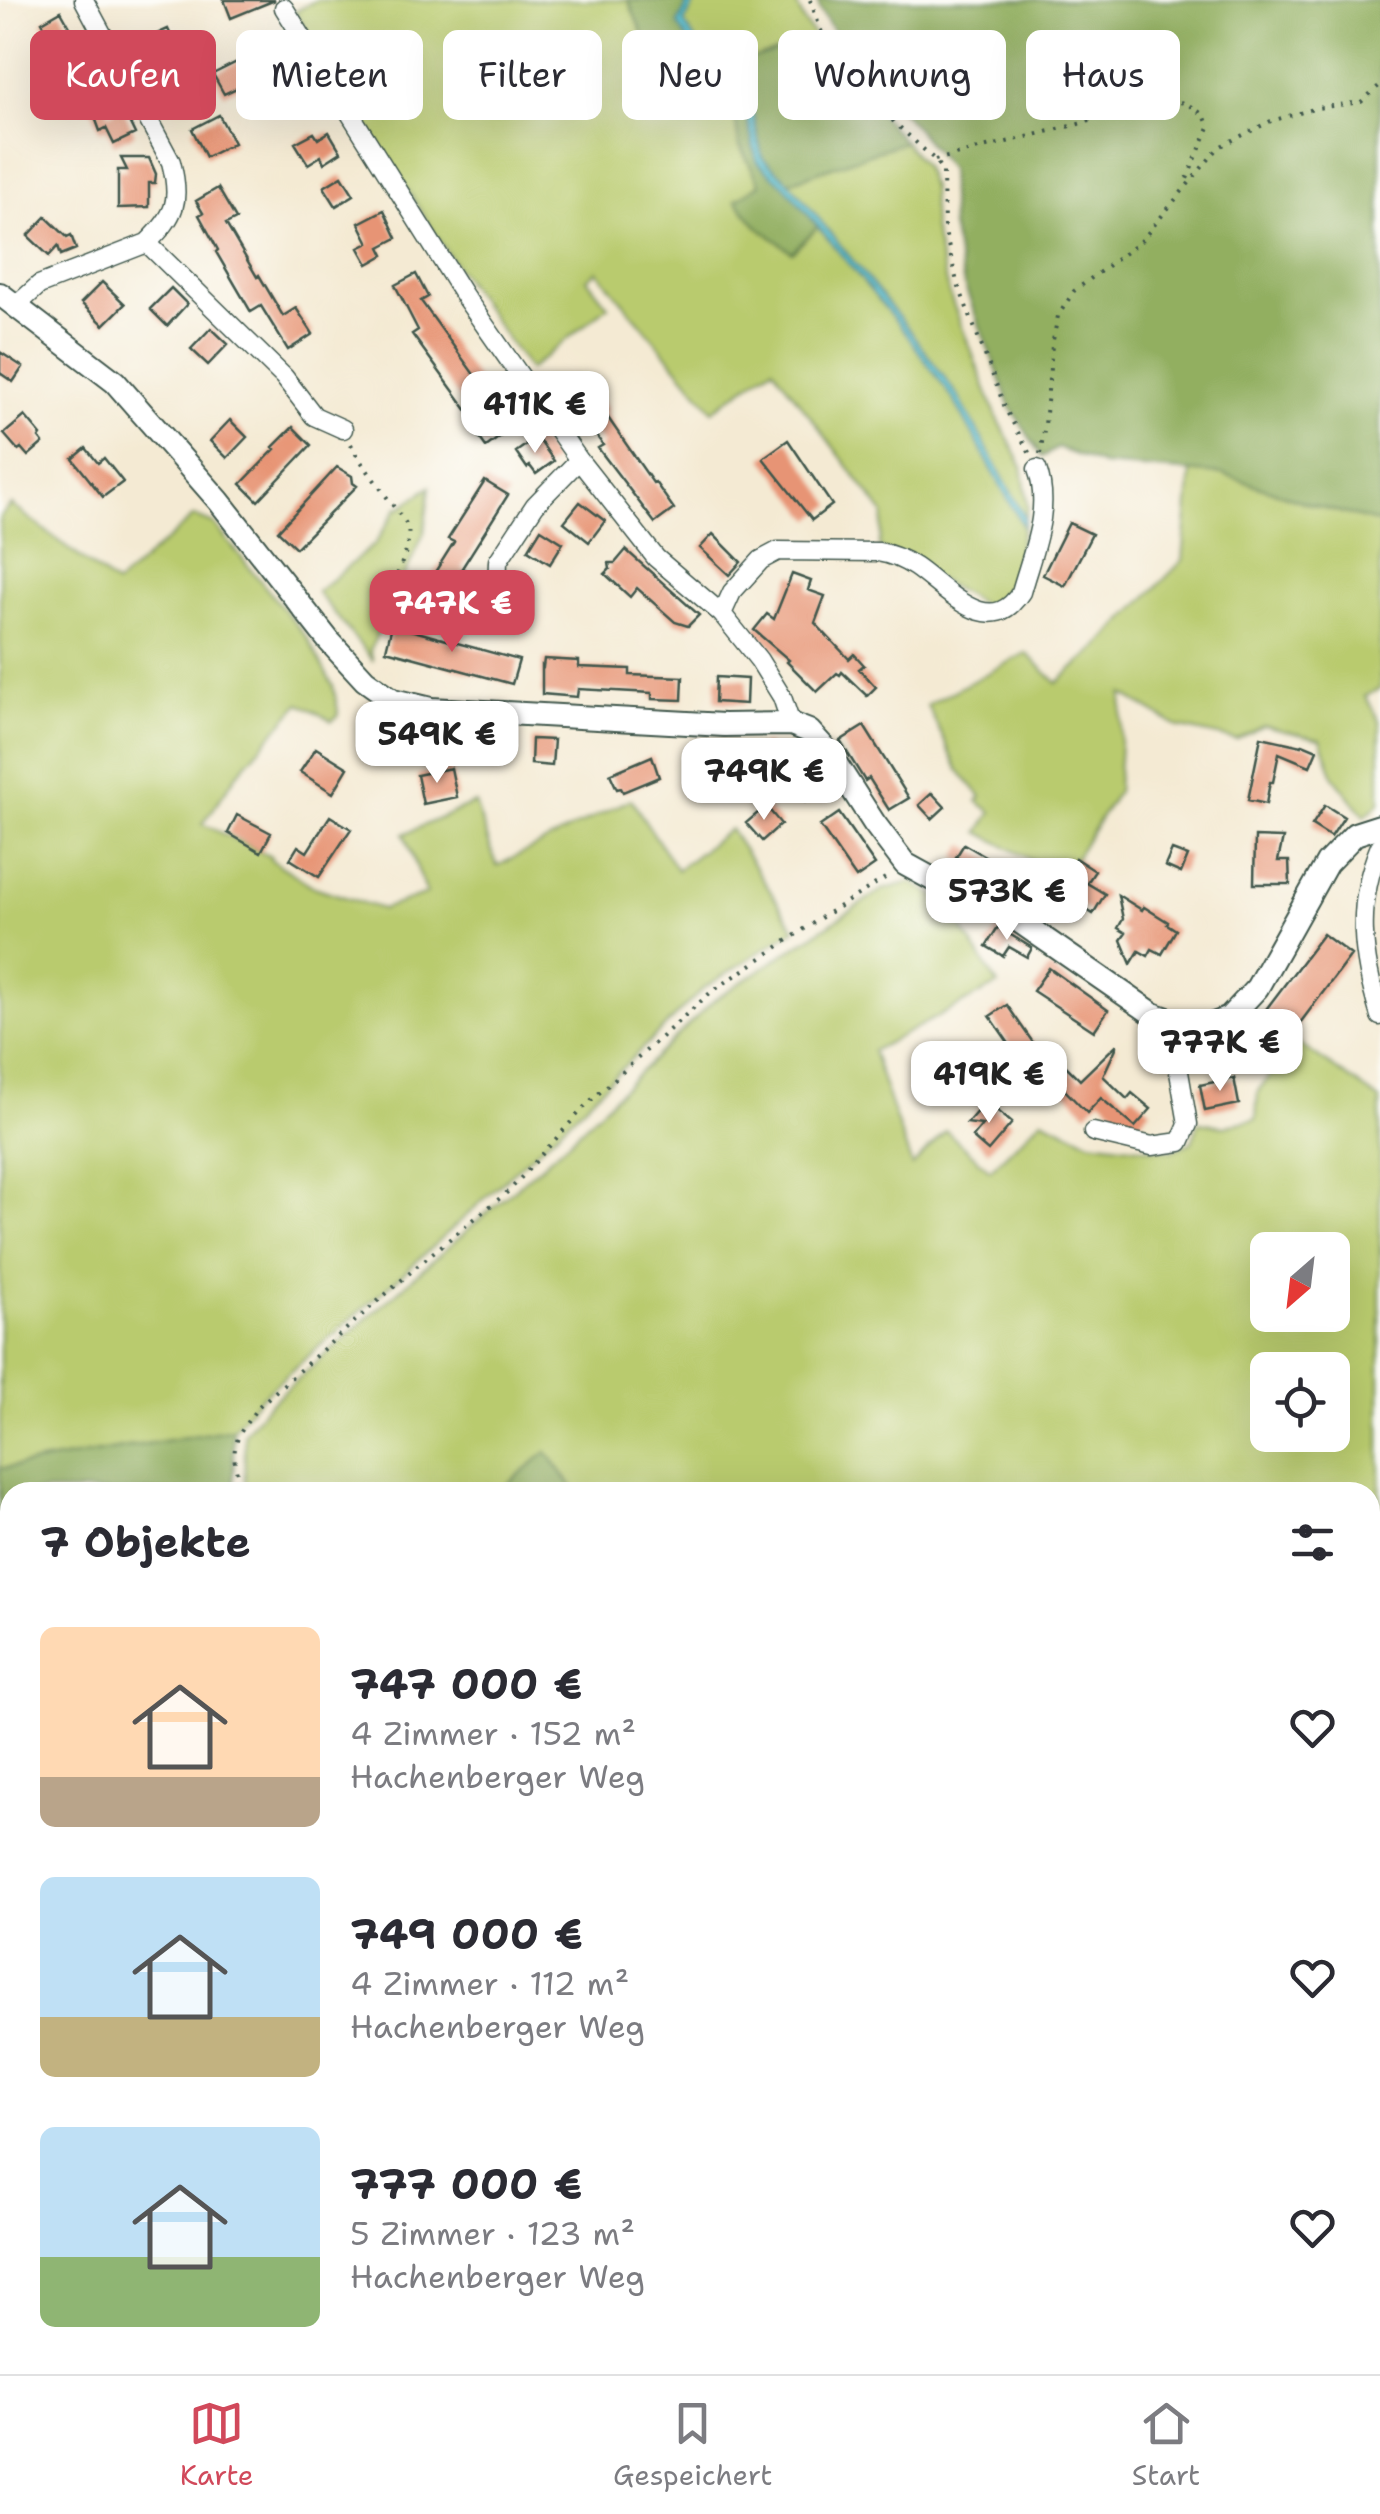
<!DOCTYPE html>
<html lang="de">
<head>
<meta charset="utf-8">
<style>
	body { margin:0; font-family:"Shantell Sans",sans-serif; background:#f7f7f7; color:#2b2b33; height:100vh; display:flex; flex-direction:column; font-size:38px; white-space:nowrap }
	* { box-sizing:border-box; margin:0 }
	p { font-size:32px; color:#7c7c81 }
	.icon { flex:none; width:55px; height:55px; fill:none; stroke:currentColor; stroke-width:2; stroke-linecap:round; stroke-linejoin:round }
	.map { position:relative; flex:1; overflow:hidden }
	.side { position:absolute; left:0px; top:1482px; width:1380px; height:892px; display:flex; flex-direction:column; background:#fff; border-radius:30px 30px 0 0; box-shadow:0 10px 40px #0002 }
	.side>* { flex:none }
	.guide { position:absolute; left:30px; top:30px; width:1320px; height:90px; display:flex; gap:20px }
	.needle { width:65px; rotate:208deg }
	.tools { position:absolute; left:1250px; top:1232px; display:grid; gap:20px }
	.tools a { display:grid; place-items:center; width:100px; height:100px; border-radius:15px; background:#fff; box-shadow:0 10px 40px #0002; font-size:50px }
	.price { position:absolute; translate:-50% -85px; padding:0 22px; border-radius:20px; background:#fff; color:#222; font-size:32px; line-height:65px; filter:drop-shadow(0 2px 5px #0008) }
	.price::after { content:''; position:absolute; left:50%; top:60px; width:30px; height:22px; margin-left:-15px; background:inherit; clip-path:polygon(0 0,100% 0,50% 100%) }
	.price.selected { background:#d1495b; color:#fff }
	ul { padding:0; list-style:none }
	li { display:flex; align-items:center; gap:30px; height:250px; padding:0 40px }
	li span { display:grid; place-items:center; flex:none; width:280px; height:200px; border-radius:15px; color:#555 }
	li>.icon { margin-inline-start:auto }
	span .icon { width:120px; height:120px; fill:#fffc; stroke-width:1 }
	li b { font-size:42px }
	h2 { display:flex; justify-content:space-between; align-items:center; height:120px; padding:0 40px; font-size:42px }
	.pill { padding:0 35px; border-radius:15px; background:#fff; box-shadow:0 10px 40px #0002; font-size:35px; line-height:90px }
	.pill.selected { background:#d1495b; color:#fff }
	.tabs { display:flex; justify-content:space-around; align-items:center; height:140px; border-top:2px solid #e1e1e2; background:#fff; font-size:28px; color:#7c7c81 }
	.tabs a { display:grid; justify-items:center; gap:5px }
	.tabs .selected { color:#d1495b }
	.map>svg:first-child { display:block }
</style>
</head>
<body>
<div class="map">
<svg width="1380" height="2374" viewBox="0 0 1380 2374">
	<rect width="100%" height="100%" fill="#fdfcf7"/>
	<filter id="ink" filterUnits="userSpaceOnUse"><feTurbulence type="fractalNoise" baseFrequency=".01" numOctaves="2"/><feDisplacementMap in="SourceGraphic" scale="20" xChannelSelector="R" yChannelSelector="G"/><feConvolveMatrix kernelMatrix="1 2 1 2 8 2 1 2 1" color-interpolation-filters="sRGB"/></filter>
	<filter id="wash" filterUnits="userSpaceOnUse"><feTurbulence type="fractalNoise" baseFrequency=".0048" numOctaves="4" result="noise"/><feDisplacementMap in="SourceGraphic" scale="40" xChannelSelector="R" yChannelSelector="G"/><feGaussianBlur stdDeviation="2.25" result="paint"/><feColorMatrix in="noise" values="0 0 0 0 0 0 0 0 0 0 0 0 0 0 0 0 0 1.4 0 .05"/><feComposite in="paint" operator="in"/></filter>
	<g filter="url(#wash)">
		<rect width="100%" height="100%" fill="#f4ead3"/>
		<path fill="#b9cb6e" stroke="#6c8451" stroke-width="2.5" fill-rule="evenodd" d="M316 0H628L680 122 733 102 739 144 760 184 736 201 756 225 792 252 818 227 905 332 954 400 1023 526 1012 585 996 601 991 605H984L879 547 884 514 773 367 713 410 597 271 587 279 608 306 529 370 459 271 295 12Z
			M691 0H795L804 22 817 39 732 65 698 46 684 23 693 7Z
			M904 141 924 167 931 187 933 228 948 291 996 415 1022 466 1028 507 1025 518 958 396 909 330 789 182Z
			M1191 471 1223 474 1307 503 1380 523V689L1365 696 1380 722V803L1365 816 1334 777 1321 739 1263 726 1236 740 1178 727 1123 694 1117 792 1076 856 1065 878 979 832 992 812 977 801 981 797 958 769 927 705 1026 653 1057 683 1097 648 1183 560Z
			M430 487 424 533 370 650 373 661 317 592 375 544 398 507 400 508Z
			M12 505 116 585 194 516 214 524 307 638 333 686 339 715 332 721 300 703 237 774 203 824 271 857 270 859 314 887 382 909 427 894 404 834 475 803 497 866 631 799 677 870 730 829 795 929 704 988 560 1129 404 1273 259 1399 233 1429 0 1469V516Z
			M911 882 946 902 998 985 872 1051 912 1166 946 1131 990 1170 1042 1119 1090 1141 1172 1151 1192 1142 1199 1122 1224 1126 1256 1119 1258 1091 1296 1042 1380 1100V2196L1370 2189V1492H576L547 1453 497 1492H251L245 1481 244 1433 266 1407 570 1140 714 1000 882 890ZM1268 1250H1332V1315H1268ZM1268 1370H1332V1435H1268Z
			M0 1734 10 1749V2048L0 2046Z
			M0 2054 7 2112 0 2257Z
			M1370 2211 1380 2217V2374H1185L1195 2365H1370Z"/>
		<path fill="#92af61" stroke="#58764a" stroke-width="2.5" d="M628 0H684L687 6 678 24 694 50 728 69 743 98 757 161 785 186 818 227 792 252 756 225 736 200 760 184 739 144 733 103 681 123Z
			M817 0H1380V523L1307 503 1223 474 1103 465 1058 448 1042 457 1011 408 964 285 951 226 949 169 917 129 842 45 820 10Z
			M817 39 904 142 789 182 762 158 749 96 732 65Z
			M233 1429 234 1484 238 1492H10V1600L0 1581V1469Z
			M547 1452 576 1492H497Z
			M0 1615 10 1636V1749L0 1734Z
			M61 2365H1160L1150 2374H64Z"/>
		<path fill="#5fc8da" stroke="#3f8287" stroke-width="2.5" d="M684 0H691L693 6 684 23 698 46 732 65 749 96 762 158 789 182 909 330 958 396 1025 518 1023 526 954 400 905 332 785 186 757 161 743 98 728 69 693 50 678 24 687 6Z"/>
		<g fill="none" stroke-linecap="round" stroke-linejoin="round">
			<path stroke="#5fc8da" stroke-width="6" d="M0 2037 8 2052 10 2074
				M0 2326 10 2179"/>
		</g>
		<g id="blocks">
			<path fill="#e79475" d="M224 0H275L231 18Z
				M61 11 92 66 109 114 122 107 135 134 114 144 106 128 100 131 68 44 58 50 42 22Z
				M168 29 175 44 162 50 169 64 147 75 132 45Z
				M239 61 250 82 224 94 213 74Z
				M219 115 234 143 206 157 192 129Z
				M329 132 341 152 324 163 321 156 308 164 295 143 314 133 318 139Z
				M121 158H149L156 174 155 183H149V207L118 208V170H127Z
				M342 176 354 195 336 206 324 187Z
				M218 188 236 219 226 224 257 277 259 275 283 316 296 308 313 334 288 350 261 306 251 312 216 252 218 250 199 215 203 213 196 201Z
				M384 210 397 238 380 247 384 255 368 264 359 248 369 243 359 223Z
				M46 217 67 237 71 235 76 249 61 255 58 246 49 256 28 236Z
				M416 274 428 297 421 301 483 387 480 390 508 431 486 447 471 426 476 422 412 334 418 330 395 285Z
				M102 282 125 304 104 325 81 303Z
				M171 288 187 304 167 326 150 309Z
				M211 328 228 344 208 365 191 349Z
				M0 352 23 367 13 382 0 373Z
				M588 383 607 410 604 412 653 483 655 482 674 509 655 523 598 448 603 445 568 396Z
				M25 416 41 435 39 438 43 443 28 456 21 448 18 450 4 434Z
				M230 420 247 437 227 458 210 441Z
				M293 427 311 445 258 501 241 484 275 449 273 447Z
				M537 437 554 461 536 474 530 466 527 468 516 452Z
				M788 440 832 505 812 520 763 458Z
				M86 448 98 463 104 458 123 482 103 497 73 459Z
				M337 467 352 476 353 483 357 486 296 548 278 531Z
				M485 481 508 495 462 568 467 571 452 594 430 580 454 542 448 539Z
				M580 502 605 521 589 542 564 522Z
				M1069 523 1092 534 1065 586 1043 575Z
				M541 529 563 543 550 564 528 550Z
				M713 534 741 562 729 575 700 548Z
				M626 550 699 615 688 626 675 622 637 588 630 597 605 574 610 569 609 563H615Z
				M792 574 811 581 808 590 825 596 815 623 849 659 854 654 864 665 859 669 876 687 867 696 842 672 840 675 837 673 817 692 787 662 789 660 754 630 767 614 774 619Z
				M392 625 519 660 512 684 386 650Z
				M544 659 579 661V667L630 669V675L683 677 682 700 652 699V693L578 689 577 697 542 694V666L543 667Z
				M716 677 747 679 746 704 715 702Z
				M864 726 909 798 889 810 869 778 865 781 840 741Z
				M1261 737 1302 746 1303 744 1317 750 1310 766 1279 753 1273 782H1270L1266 804 1248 800Z
				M532 739 554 740 552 766 531 764Z
				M765 743 784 764 800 750 829 781 805 802 782 778 759 799 734 769Z
				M316 748 348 768 333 793 300 772Z
				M652 756 659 777 623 792 621 788 617 789 610 774Z
				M451 768 457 797 423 804 417 775Z
				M932 793 945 807 932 819 919 805Z
				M1325 805 1344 817 1331 837 1312 825Z
				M766 806 781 824 762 841 746 823Z
				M839 813 875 865 856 878 820 826Z
				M237 815 271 833 261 852 228 833Z
				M330 816 351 829 319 877 290 859 298 846 307 852Z
				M1255 837 1283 838 1278 861H1289L1290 884H1254Z
				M964 844 1049 893 1039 910 974 872 976 868 956 857Z
				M1172 850 1188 856 1181 873 1165 866Z
				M1075 858 1095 871 1087 883 1105 894 1093 914 1058 891Z
				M1118 895 1142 910 1144 907 1168 922 1167 924 1176 930 1162 954 1152 949 1148 956 1139 951 1131 964 1121 940 1126 933 1118 928 1123 919Z
				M998 927 1032 948 1027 957 1009 947 1003 956 986 946Z
				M1323 934 1351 955 1273 1059 1277 1062 1269 1073 1234 1046 1243 1035 1245 1037Z
				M1049 968 1108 1010 1094 1031 1033 991Z
				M1007 1005 1043 1057 1050 1050 1080 1080 1116 1045 1117 1046 1103 1076 1127 1099 1132 1093 1151 1109 1135 1127 1101 1098 1087 1113 1056 1081 1050 1087 1009 1046 1010 1045 990 1016Z
				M1234 1078 1239 1104 1205 1111 1200 1085Z
				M986 1101 1012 1123 988 1151 972 1137 982 1125 967 1123Z"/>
		</g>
	</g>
	<g filter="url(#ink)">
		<use href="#blocks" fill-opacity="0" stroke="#3f574c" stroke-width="2.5"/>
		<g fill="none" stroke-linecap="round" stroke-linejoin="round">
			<g stroke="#3f574c" stroke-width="21">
				<path id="minor" d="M84 0 171 162C181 201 176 215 147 243
					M284 8 465 297 579 460 656 558 722 614 759 660 782 697 791 724
					M17 305 39 285 147 243 284 377 314 416 343 429
					M497 589 498 561 535 505 579 460
					M722 614 732 592 761 560 778 551 878 552C891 554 903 559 915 567 946 588 990 642 1021 592 1032 552 1052 510 1037 469
					M1380 846C1355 905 1362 957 1380 1016
					M1093 1132 1152 1146 1180 1142 1188 1124 1170 1020"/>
			</g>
			<g stroke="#3f574c" stroke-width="26">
				<path id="tertiary" d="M0 294 115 382 219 501 329 641 365 680 393 700 431 709 724 725 791 724 809 731 829 753 874 823 905 864 956 892 1013 917 1153 1014 1190 1027H1206L1229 1018 1257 988 1327 863 1355 834 1380 826"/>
			</g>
			<path stroke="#3f574c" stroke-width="4" stroke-dasharray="2.5 8" stroke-linecap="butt" d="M810 0 822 33 894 122 935 160 943 172 944 228 957 282 1006 410 1031 456
				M935 160 1154 105 1184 102 1204 115 1209 127 1187 179
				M351 444 357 456 407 525C413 543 400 565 394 583 406 586 412 595 423 601 440 610 465 606 483 601
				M1040 454 1045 425 1052 345 1058 316 1074 291 1141 241 1219 147 1271 121 1317 108 1361 102 1380 85
				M244 1492C227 1452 233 1439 259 1406L430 1255 510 1190 587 1104 710 993 822 917 890 875
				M0 1603 10 1624
				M1370 2200 1380 2206
				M38 2374 39 2365
				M1163 2374 1172 2365"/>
			<use href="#minor" stroke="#fff" stroke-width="18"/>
			<use href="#tertiary" stroke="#fff" stroke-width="22"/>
		</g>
	</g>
</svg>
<div class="tools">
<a><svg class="needle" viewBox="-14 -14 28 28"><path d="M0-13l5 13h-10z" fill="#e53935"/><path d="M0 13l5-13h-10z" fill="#7c7c81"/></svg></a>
<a><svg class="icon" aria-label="locate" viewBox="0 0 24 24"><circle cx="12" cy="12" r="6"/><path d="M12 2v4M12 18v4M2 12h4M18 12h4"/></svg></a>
</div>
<b class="price" style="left:535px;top:456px">411K €</b>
<b class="price selected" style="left:452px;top:655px">747K €</b>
<b class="price" style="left:437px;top:786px">549K €</b>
<b class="price" style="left:764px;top:823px">749K €</b>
<b class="price" style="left:1007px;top:943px">573K €</b>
<b class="price" style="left:1220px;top:1094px">777K €</b>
<b class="price" style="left:989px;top:1126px">419K €</b>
<div class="guide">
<a class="pill selected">Kaufen</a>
<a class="pill">Mieten</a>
<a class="pill">Filter</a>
<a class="pill">Neu</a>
<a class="pill">Wohnung</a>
<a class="pill">Haus</a>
</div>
<section class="side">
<h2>7 Objekte<svg class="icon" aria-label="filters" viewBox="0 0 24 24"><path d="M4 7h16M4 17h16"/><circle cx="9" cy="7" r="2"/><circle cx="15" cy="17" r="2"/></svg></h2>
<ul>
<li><span style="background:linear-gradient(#ffd9b3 75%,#b9a48a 0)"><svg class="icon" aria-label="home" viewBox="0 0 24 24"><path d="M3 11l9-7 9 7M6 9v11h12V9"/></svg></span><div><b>747 000 €</b><p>4 Zimmer · 152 m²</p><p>Hachenberger Weg</p></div><svg class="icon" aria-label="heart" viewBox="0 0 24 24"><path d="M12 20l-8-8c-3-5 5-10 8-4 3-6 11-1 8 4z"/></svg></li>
<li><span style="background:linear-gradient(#bfe0f5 70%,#c2b280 0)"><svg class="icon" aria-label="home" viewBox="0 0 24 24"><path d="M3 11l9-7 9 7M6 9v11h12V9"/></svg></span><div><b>749 000 €</b><p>4 Zimmer · 112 m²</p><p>Hachenberger Weg</p></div><svg class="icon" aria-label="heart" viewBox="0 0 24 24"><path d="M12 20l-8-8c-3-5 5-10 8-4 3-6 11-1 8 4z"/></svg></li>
<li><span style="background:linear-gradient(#bfe0f5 65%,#8fb573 0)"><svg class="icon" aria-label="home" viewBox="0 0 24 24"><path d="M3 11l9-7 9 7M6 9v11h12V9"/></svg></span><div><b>777 000 €</b><p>5 Zimmer · 123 m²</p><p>Hachenberger Weg</p></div><svg class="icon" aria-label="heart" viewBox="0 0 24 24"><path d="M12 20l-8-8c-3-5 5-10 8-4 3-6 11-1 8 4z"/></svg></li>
</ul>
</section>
</div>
<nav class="tabs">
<a class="selected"><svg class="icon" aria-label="map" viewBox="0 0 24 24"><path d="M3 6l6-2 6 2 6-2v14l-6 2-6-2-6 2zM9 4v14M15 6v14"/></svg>Karte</a>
<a><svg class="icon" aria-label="saved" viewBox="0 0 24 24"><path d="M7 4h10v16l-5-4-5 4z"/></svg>Gespeichert</a>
<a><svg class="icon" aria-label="home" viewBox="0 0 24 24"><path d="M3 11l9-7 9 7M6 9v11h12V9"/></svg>Start</a>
</nav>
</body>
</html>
